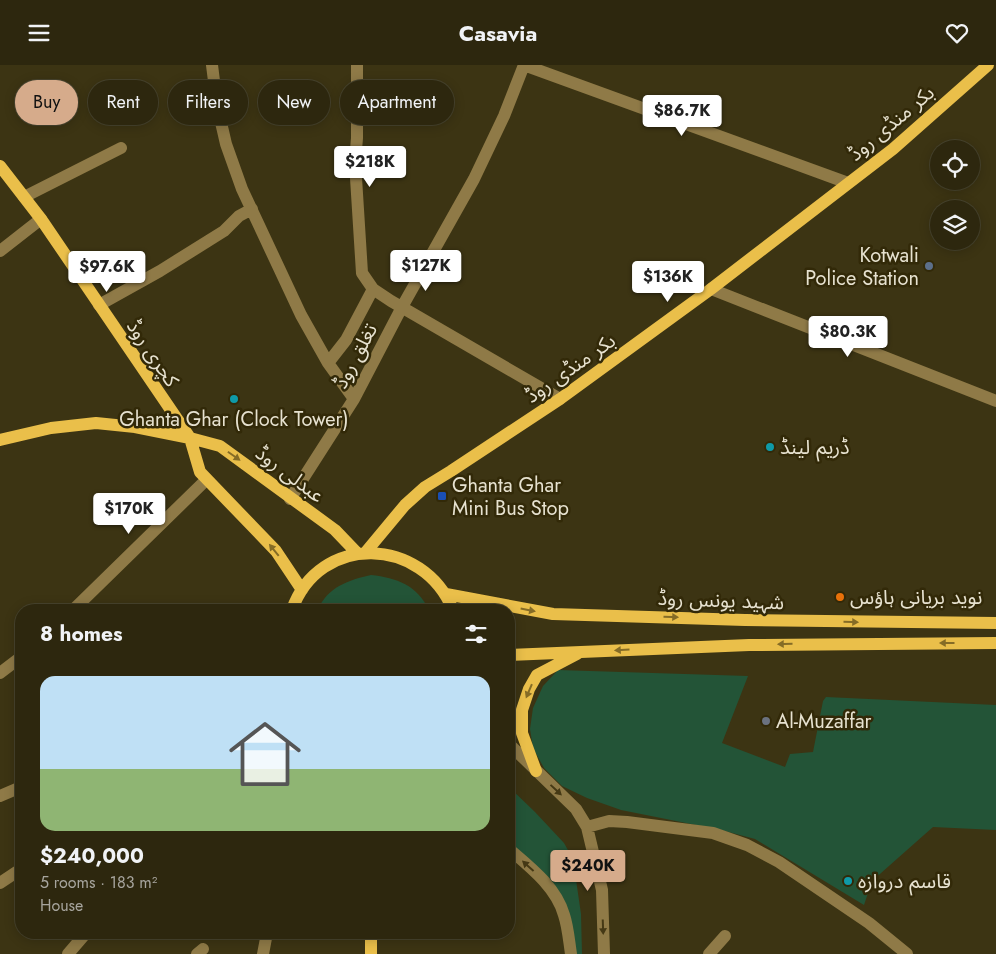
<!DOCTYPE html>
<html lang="en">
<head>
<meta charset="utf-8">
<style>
	body { margin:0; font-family:Jost,"Noto Sans Arabic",sans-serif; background:#352f17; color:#f1f3f6; height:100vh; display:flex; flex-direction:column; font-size:19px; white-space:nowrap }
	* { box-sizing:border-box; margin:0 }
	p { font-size:16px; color:#a7a59e }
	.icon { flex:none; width:28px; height:28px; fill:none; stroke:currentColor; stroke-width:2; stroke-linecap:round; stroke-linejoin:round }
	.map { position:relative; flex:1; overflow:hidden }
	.side { position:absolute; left:15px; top:539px; width:500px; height:335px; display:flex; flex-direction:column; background:#2d270e; border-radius:20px; box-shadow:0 2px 12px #0003,0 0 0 1px #48442e }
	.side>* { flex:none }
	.top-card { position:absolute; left:15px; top:15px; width:500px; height:45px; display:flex; gap:10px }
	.controls { position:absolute; left:930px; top:75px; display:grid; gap:10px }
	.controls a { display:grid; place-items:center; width:50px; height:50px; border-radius:50%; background:#2d270e; box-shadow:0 2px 12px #0003,0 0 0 1px #48442e; font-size:25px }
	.price { position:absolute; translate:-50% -42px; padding:0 11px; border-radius:5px; background:#fff; color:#222; font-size:16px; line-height:32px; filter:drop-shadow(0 1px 2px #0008) }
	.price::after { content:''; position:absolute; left:50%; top:30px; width:15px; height:11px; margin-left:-8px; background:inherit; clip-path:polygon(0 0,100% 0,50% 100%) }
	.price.active { background:#d6ab8b; color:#111 }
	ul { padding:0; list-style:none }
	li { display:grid; align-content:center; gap:10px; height:265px; padding:0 25px }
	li+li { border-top:1px solid #48442e }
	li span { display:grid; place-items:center; height:155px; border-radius:15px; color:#555 }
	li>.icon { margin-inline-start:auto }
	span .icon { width:90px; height:90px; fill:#fffc; stroke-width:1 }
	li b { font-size:21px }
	h2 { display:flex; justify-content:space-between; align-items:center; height:60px; padding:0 25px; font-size:21px }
	.chip { padding:0 18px; border-radius:22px; background:#2d270e; box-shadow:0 2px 12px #0003,0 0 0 1px #48442e; font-size:18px; line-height:45px }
	.chip.active { background:#d6ab8b; color:#111 }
	header { display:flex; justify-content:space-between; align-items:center; height:65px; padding:0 25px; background:#2d270e; font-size:22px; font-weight:700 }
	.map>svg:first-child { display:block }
</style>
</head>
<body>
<header><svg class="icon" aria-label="menu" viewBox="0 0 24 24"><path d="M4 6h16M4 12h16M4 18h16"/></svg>Casavia<svg class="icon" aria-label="heart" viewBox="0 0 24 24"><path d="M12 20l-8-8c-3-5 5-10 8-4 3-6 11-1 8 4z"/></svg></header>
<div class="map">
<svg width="996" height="889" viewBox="0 0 996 889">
	<rect width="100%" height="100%" fill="#3c3413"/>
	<path fill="#235437" d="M371 510C397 513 417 520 429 545H318C327 522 349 515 371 510Z
		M558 605 748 611 722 678 785 702 790 689 813 687 823 636 826 632 996 640V765L933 762 872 816 864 840 755 774 721 765 621 745 587 733 562 721 544 703 533 683 530 664 533 643 543 621Z
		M509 722 535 747 564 778 573 794 581 849 582 889H576L560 830 509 777Z"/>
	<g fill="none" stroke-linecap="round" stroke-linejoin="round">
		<path stroke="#8f7a47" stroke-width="12" d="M212 0 217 40 226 79 242 124 301 250 328 298 354 334
			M357 0V73L355 97 362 208 373 224 391 236 560 334
			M524 0 848 118
			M24 132 121 83
			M0 186 41 154
			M711 224 996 336
			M99 240 160 206 224 166 239 151 252 144
			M328 298 346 275 373 224
			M290 434 354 334 402 242 474 114 504 51 524 0
			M73 545 206 415
			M0 608 21 592
			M509 679 576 744 587 762 602 825 604 889
			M0 731 21 722
			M587 762 609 756 627 757 713 768 747 780 779 797 869 858 907 889
			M509 784C530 802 556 822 564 850 568 862 569 876 571 889
			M0 818 21 804
			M68 889 86 868
			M197 889 203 884
			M263 889 267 868
			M709 889 725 871"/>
		<path stroke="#eabf4a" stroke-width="12" d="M0 101 41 154 190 373 200 407 276 486 302 525
			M0 375 51 363 96 358 135 362 190 373 220 381 335 465 358 489
			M365 488 405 440 425 422 451 406 560 334 711 224 893 84 988 0
			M446 529 553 549 745 555 996 558
			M292 545C319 468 423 471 453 545
			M509 590 749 580 996 578
			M536 706 522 668V645L529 624 537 610 577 589
			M371 868V889"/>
	</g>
	<defs><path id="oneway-solid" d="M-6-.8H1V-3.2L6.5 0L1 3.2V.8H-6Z" transform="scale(1.25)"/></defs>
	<g fill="#856c26">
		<use href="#oneway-solid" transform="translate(234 391) rotate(35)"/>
		<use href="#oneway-solid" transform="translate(274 485) rotate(-129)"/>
		<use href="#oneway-solid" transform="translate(528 545) rotate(11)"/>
		<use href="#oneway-solid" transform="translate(671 552) rotate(2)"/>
		<use href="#oneway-solid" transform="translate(851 557) rotate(1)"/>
		<use href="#oneway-solid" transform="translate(947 578) rotate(-180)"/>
		<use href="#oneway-solid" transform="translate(785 579) rotate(179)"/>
		<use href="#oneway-solid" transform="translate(622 585) rotate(177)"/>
		<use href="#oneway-solid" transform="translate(529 626) rotate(113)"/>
	</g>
	<g fill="#453915">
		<use href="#oneway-solid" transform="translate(556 725) rotate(43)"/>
		<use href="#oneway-solid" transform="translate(528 801) rotate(-138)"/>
		<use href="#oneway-solid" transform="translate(603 862) rotate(88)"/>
	</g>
	<circle fill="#5c6f8a" stroke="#322908" stroke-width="2" cx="929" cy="201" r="5"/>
	<g fill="#0f9aa8" stroke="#322908" stroke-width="2">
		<circle cx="234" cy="334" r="5"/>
		<circle cx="770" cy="382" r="5"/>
		<circle cx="848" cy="816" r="5"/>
	</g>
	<rect fill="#1a4fb4" stroke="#322908" stroke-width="2" x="437" y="426" width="10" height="10" rx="2.5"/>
	<circle fill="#e8710a" stroke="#322908" stroke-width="2" cx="840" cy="532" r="5"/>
	<circle fill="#6b7280" stroke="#322908" stroke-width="2" cx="766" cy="656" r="5"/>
	<g text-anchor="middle" stroke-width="5" stroke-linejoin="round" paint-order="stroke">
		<g font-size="20" fill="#e7e2d0" stroke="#322908">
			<text transform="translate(891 58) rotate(-40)" y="7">بکر منڈی روڈ</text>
			<text transform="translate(153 288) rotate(56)" y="7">کچری روڈ</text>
			<text transform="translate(355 291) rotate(-62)" y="7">تغلق روڈ</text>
			<text transform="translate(570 303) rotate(-35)" y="7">بکر منڈی روڈ</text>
			<text transform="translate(290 409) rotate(37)" y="7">عبدلی روڈ</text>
			<text transform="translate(721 535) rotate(2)" y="7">شہید یونس روڈ</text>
		</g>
		<g font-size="20" fill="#e7e2d0" stroke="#322908" text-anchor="start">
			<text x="919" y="197" text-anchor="end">Kotwali<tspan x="919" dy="23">Police Station</tspan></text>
			<text x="234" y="361" text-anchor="middle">Ghanta Ghar (Clock Tower)</text>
			<text x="780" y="389">ڈریم لینڈ</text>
			<text x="452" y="427">Ghanta Ghar<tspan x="452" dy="23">Mini Bus Stop</tspan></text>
			<text x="850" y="539">نوید بریانی ہاؤس</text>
			<text x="776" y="663">Al-Muzaffar</text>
			<text x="858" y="823">قاسم دروازہ</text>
		</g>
	</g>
</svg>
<div class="controls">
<a><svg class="icon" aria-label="locate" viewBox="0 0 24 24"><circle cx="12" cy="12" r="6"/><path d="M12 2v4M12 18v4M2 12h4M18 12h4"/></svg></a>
<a><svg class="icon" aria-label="layers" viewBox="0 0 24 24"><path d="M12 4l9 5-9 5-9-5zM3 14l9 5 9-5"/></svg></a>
</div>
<b class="price" style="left:682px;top:72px">$86.7K</b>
<b class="price" style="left:370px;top:123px">$218K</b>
<b class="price" style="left:426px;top:227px">$127K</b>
<b class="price" style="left:107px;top:228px">$97.6K</b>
<b class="price" style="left:668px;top:238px">$136K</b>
<b class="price" style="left:848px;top:293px">$80.3K</b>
<b class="price" style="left:129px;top:470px">$170K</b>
<b class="price active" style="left:588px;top:827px">$240K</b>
<div class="top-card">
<a class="chip active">Buy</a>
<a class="chip">Rent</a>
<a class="chip">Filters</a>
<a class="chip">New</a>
<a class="chip">Apartment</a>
</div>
<section class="side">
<h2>8 homes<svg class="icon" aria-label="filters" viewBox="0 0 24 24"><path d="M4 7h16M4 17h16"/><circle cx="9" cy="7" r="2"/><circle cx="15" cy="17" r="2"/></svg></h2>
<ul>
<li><span style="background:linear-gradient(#bfe0f5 60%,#8fb573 0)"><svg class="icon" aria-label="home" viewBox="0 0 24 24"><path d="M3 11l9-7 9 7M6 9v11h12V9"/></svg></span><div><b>$240,000</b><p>5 rooms · 183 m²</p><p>House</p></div></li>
</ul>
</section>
</div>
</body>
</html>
